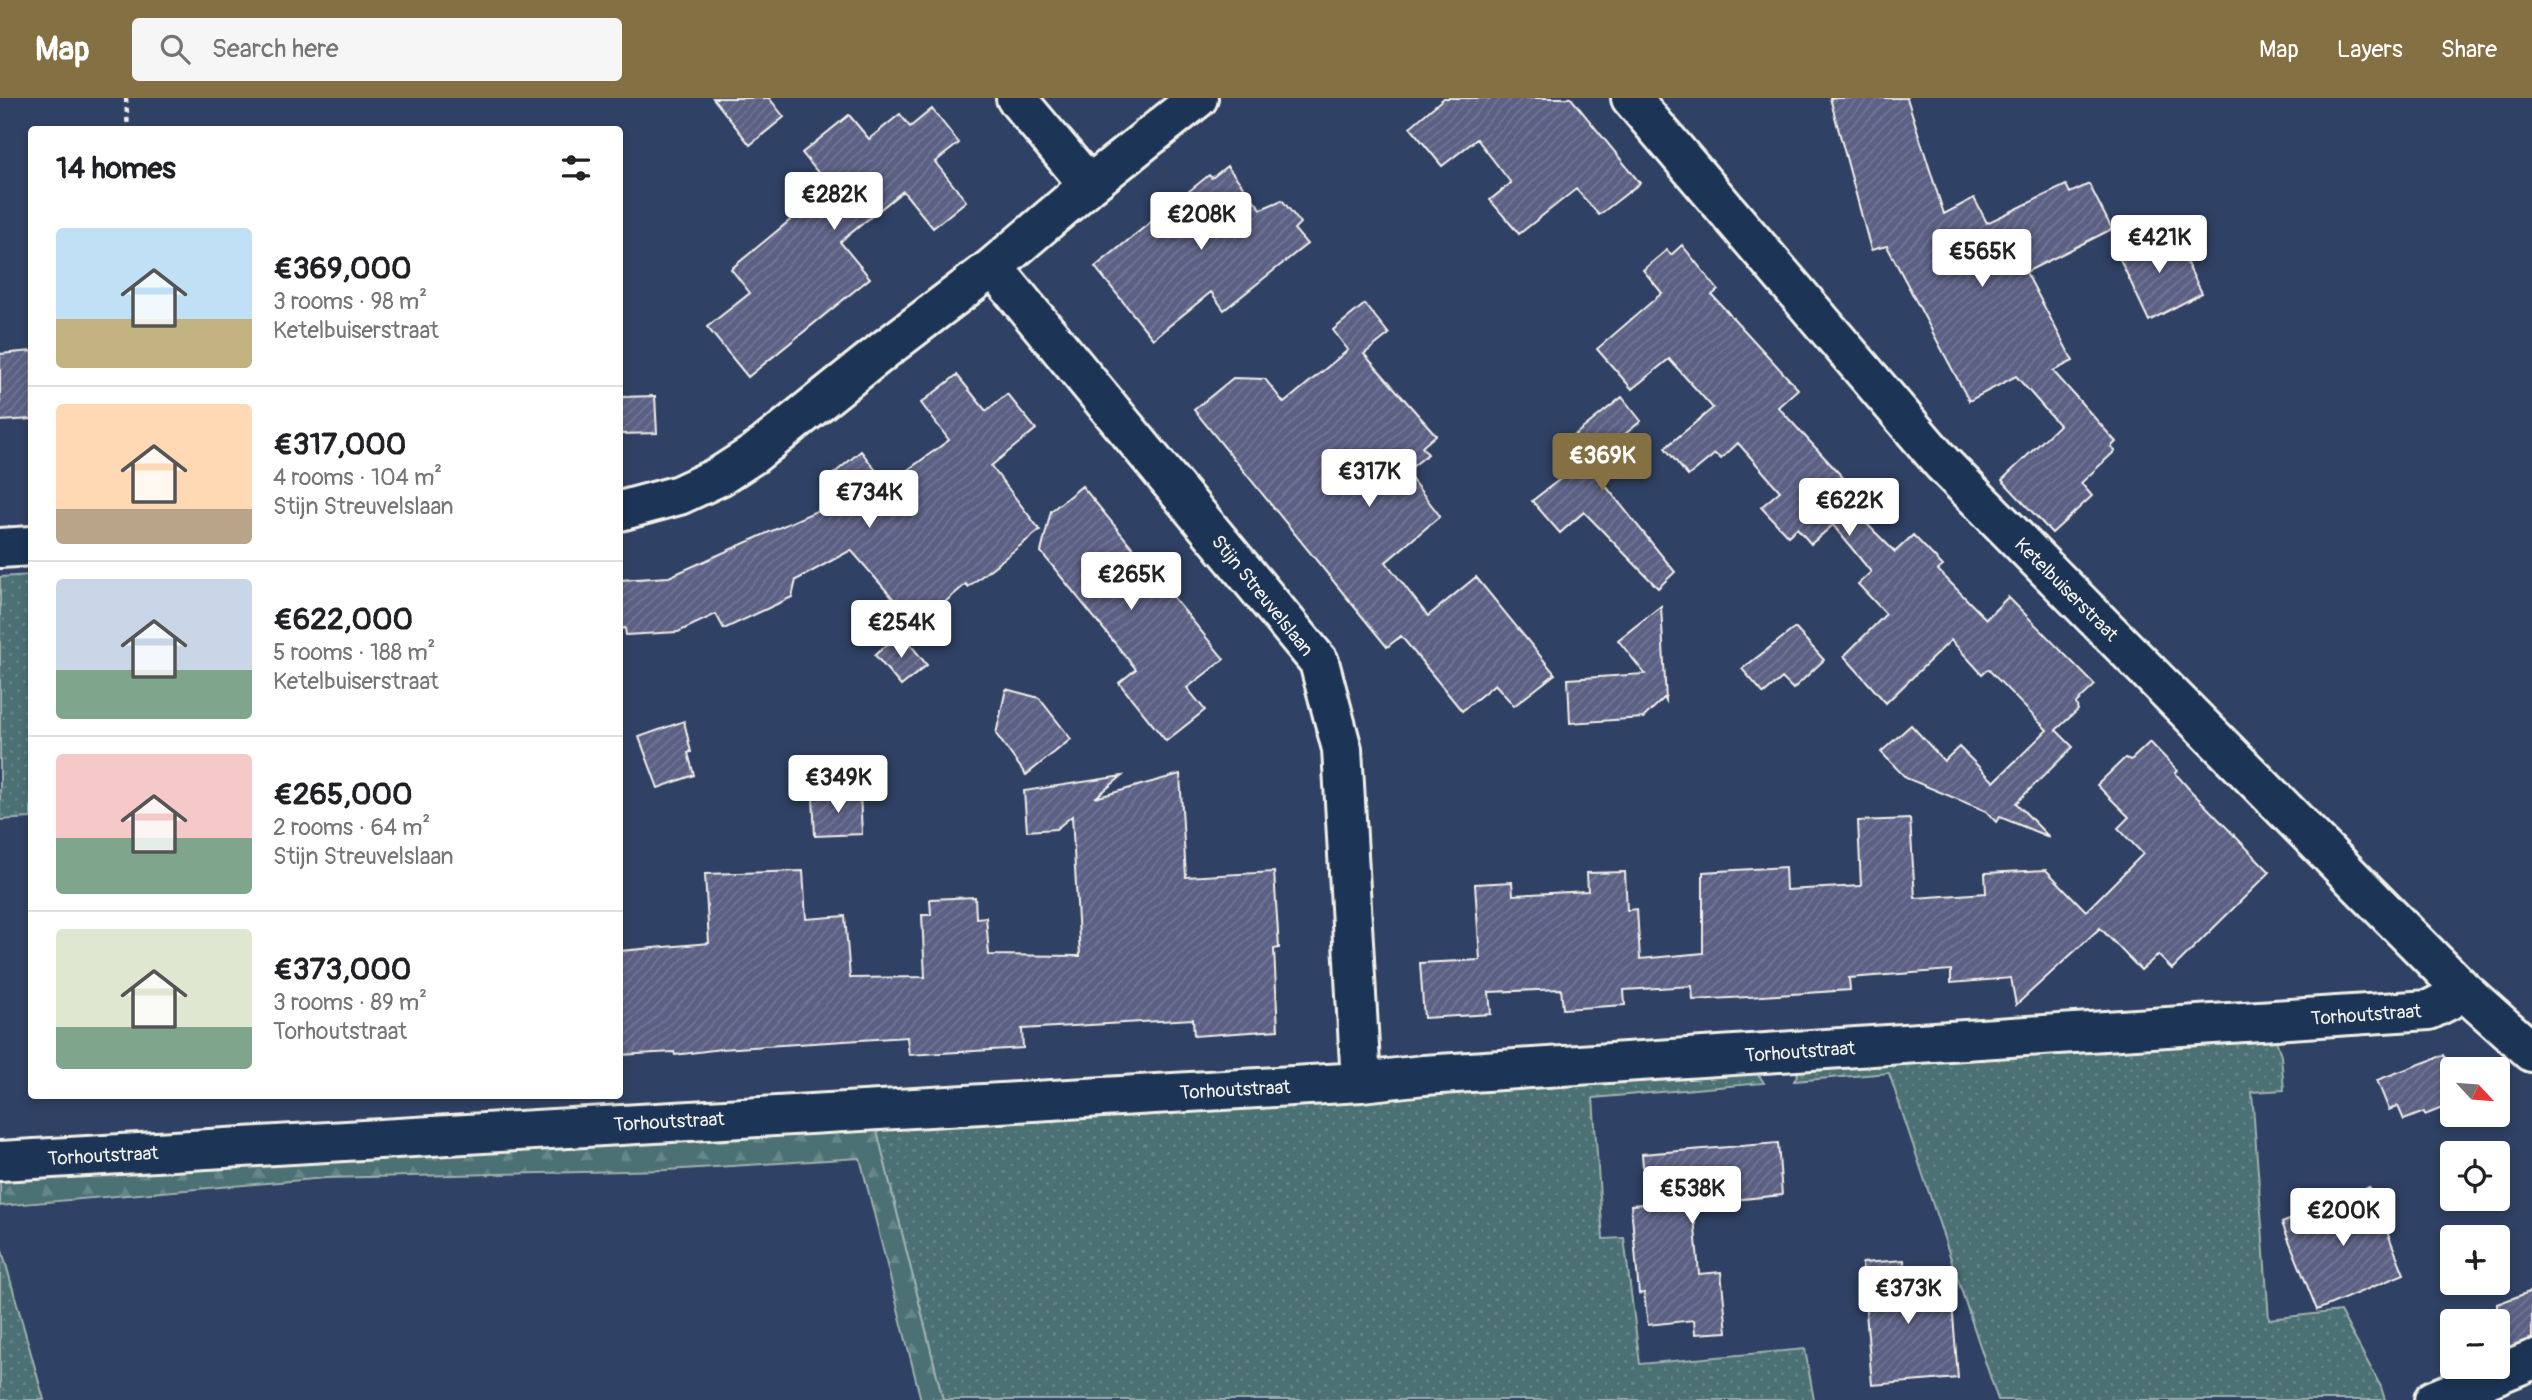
<!DOCTYPE html>
<html lang="en">
<head>
<meta charset="utf-8">
<style>
	body { margin:0; font-family:Pangolin,sans-serif; background:#f6f6f6; color:#202124; height:100vh; display:flex; flex-direction:column; font-size:26px; white-space:nowrap }
	* { box-sizing:border-box; margin:0 }
	p { font-size:23px; color:#757577 }
	.icon { flex:none; width:38px; height:38px; fill:none; stroke:currentColor; stroke-width:2; stroke-linecap:round; stroke-linejoin:round }
	.map { position:relative; flex:1; overflow:hidden }
	.panel { position:absolute; left:28px; top:28px; width:595px; height:973px; display:flex; flex-direction:column; background:#fff; border-radius:7px; box-shadow:0 4px 10px #0003 }
	.panel>* { flex:none }
	.needle { width:46px; rotate:116deg }
	.fabs { position:absolute; left:2440px; top:959px; display:grid; gap:14px }
	.fabs a { display:grid; place-items:center; width:70px; height:70px; border-radius:7px; background:#fff; box-shadow:0 4px 10px #0003; font-size:35px }
	.price { position:absolute; translate:-50% -60px; padding:0 16px; border-radius:7px; background:#fff; color:#222; font-size:23px; line-height:46px; filter:drop-shadow(0 2px 4px #0008) }
	.price::after { content:''; position:absolute; left:50%; top:42px; width:21px; height:16px; margin-left:-10px; background:inherit; clip-path:polygon(0 0,100% 0,50% 100%) }
	.price.current { background:#847042; color:#fff }
	ul { padding:0; list-style:none }
	li { display:flex; align-items:center; gap:21px; height:175px; padding:0 28px }
	li+li { border-top:2px solid #e0e0e0 }
	li span { display:grid; place-items:center; flex:none; width:196px; height:140px; border-radius:7px; color:#555 }
	li>.icon { margin-inline-start:auto }
	span .icon { width:84px; height:84px; fill:#fffc; stroke-width:1 }
	li b { font-size:30px }
	h2 { display:flex; justify-content:space-between; align-items:center; height:84px; padding:0 28px; font-size:30px }
	header { display:flex; align-items:center; gap:42px; box-sizing:border-box; height:98px; padding:0 35px; background:#847042; color:#fff }
	header strong { font-size:33px }
	nav { display:flex; gap:38px; margin-inline-start:auto; font-size:24px }
	.search { width:490px; height:63px; background:#f6f6f6; display:flex; align-items:center; gap:18px; box-sizing:border-box; padding:0 24px; border-radius:7px; color:#757577; font-size:26px }
	.map>svg:first-child { display:block }
</style>
</head>
<body>
<header>
<strong>Map</strong>
<div class="search"><svg class="icon" aria-label="search" viewBox="0 0 24 24"><circle cx="10" cy="10" r="6"/><path d="M15 15l6 6"/></svg>Search here</div>
<nav><a>Map</a><a>Layers</a><a>Share</a></nav>
</header>
<div class="map">
<svg width="2532" height="1302" viewBox="0 0 2532 1302">
	<defs>
		<pattern id="green-dots" width="8" height="8" patternUnits="userSpaceOnUse" patternTransform="scale(1.75)"><rect width="8" height="8" fill="#4b7174"/><path d="M2 2h.1M6 6h.1" fill="none" stroke="#668688" stroke-width="1.8" stroke-linecap="round"/></pattern>
		<pattern id="forest-firs" width="22" height="20" patternUnits="userSpaceOnUse" patternTransform="scale(1.75)"><rect width="22" height="20" fill="#4b7174"/><path d="M5 1l3.5 6h-7zM16 11l3.5 6h-7z" fill="#668688"/></pattern>
		<pattern id="building-hatch" width="6" height="6" patternUnits="userSpaceOnUse" patternTransform="scale(1.75)"><rect width="6" height="6" fill="#5b6084"/><path d="M-1 1l2-2M0 6l6-6M5 7l2-2" fill="none" stroke="#737795"/></pattern>
	</defs>
	<rect width="100%" height="100%" fill="#2f4164"/>
	<filter id="ink" filterUnits="userSpaceOnUse"><feTurbulence type="fractalNoise" baseFrequency=".0143" numOctaves="2"/><feDisplacementMap in="SourceGraphic" scale="14" xChannelSelector="R" yChannelSelector="G"/><feConvolveMatrix kernelMatrix="1 2 1 2 8 2 1 2 1" color-interpolation-filters="sRGB"/></filter>
	<g filter="url(#ink)">
		<path fill="url(#green-dots)" stroke="#a0b1ae" stroke-width="2" d="M31 477V720L0 722V479Z
			M2275 938 2281 958 2284 992 2252 994 2269 1221 2340 1213 2381 1289 2385 1302H1998L1889 975 1794 983 1801 969Z
			M1751 975 1758 976 1764 985 1593 1000 1603 1141 1624 1140 1640 1266 1805 1251 1814 1302H943L875 1025 1594 977V987Z
			M0 1145 44 1302H0Z"/>
		<path fill="url(#forest-firs)" stroke="#a0b1ae" stroke-width="2" d="M875 1025 943 1302H921L860 1060 666 1072 326 1080 0 1108V1082Z"/>
		<path fill="url(#building-hatch)" stroke="#f4f1e8" stroke-width="2" d="M713 0H769L784 19 750 47Z
			M1444 0H1571L1640 85 1599 117 1576 91 1519 136 1490 102 1511 85 1477 41 1442 68 1410 29Z
			M1830 0H1907L1944 116 1974 100 1987 125 2066 87 2070 95 2089 86 2112 131 2026 174 2073 263 2053 273 2116 344 2111 349 2115 353 2081 385 2092 398 2052 435 2002 382 2059 327 2016 278 1969 303 1887 148 1871 152Z
			M932 11 959 45 935 64 966 103 933 130 903 93 840 144 870 180 748 279 707 229 750 195 731 171 830 89 802 55 849 17 869 41 900 16 910 29Z
			M1227 68 1261 111 1282 102 1300 125 1294 131 1307 146 1224 212 1211 194 1153 241 1095 169 1209 77 1212 80Z
			M2159 135 2165 147 2175 142 2202 195 2149 223 2117 155Z
			M1682 147 1718 192 1712 197 1798 291 1778 309 1848 385 1842 390 1855 405 1850 409 1895 454 1913 437 1943 468 1938 472 1986 521 2008 499 2095 587 2076 605 2078 612 2056 632 2073 649 2016 705 2049 739 2000 719 1996 724 1986 713 1906 680 1881 654 1911 627 1944 663 1959 649 1994 684 2047 632 1988 571 1982 576 1951 542 1886 605 1844 558 1886 516 1858 486 1871 474 1833 427 1811 446 1797 430 1788 438 1761 409 1780 393 1738 345 1721 361 1715 356 1688 378 1665 350 1713 310 1669 261 1632 291 1597 251 1662 195 1643 172 1667 152 1671 157Z
			M1365 206 1389 236 1364 256 1436 337 1422 349 1428 356 1406 374 1440 418 1386 464 1428 518 1476 479 1555 576 1514 608 1495 586 1462 613 1401 538 1387 549 1194 312 1233 280 1265 281 1284 305 1348 252 1333 232Z
			M32 253V321L0 323V256Z
			M957 277 986 313 1007 296 1036 331 991 368 1040 432 968 489 966 486 917 528 851 452 796 482 792 499 724 531 716 516 678 534 626 537 625 530 620 531V482L669 479 841 402 825 383 861 353 887 387 949 342 921 305Z
			M655 298 657 335 620 336V299Z
			M1622 299 1641 323 1588 366 1675 474 1658 490 1584 414 1560 435 1532 403 1578 367 1561 348Z
			M1082 388 1224 561 1187 590 1205 612 1166 643 1119 585 1136 571 1041 454 1051 413Z
			M1661 508 1666 603 1664 600 1643 620 1570 625 1568 581 1645 576 1618 542Z
			M1795 530 1824 562 1793 591 1782 580 1764 596 1742 571Z
			M901 535 927 567 901 588 875 557Z
			M1006 591 1039 600 1071 641 1026 677 996 636Z
			M684 623 691 654 688 655 694 677 658 690 639 639Z
			M2150 644 2178 673 2175 675 2190 692 2270 774 2172 871 2158 857 2141 872 2100 830 2016 907 2011 880 1951 885V872L1849 880 1850 892 1748 899 1693 902 1692 888 1624 892 1625 907 1563 911 1561 891 1489 894 1491 916 1424 920 1420 865 1480 862 1475 786 1512 784 1513 797 1588 793 1587 775 1625 774 1627 812 1637 811 1640 861 1703 855V774L1785 769 1786 792 1861 788 1858 723 1910 721 1915 800 1986 795 1985 775 2046 772 2086 813 2143 756 2118 730 2129 719 2097 687 2125 660 2131 662Z
			M1180 676 1186 779 1274 774 1279 850 1274 851 1278 932 1194 938 1193 921 1022 931 1023 950 909 957 907 939 721 951 675 957 674 954 620 957V853L709 845 705 776 803 773 806 821 845 818 850 880 925 879 922 817H931L930 801 975 799 976 820 986 819 989 857 1080 858 1072 718 1056 731 1027 733 1024 693 1122 678 1095 700Z
			M860 696 862 736 815 738 813 699Z
			M2444 957 2452 976V1006L2425 1017 2424 1014 2404 1022 2398 1008 2389 1012 2377 982Z
			M1778 1045 1782 1097 1693 1106 1699 1176 1721 1174 1727 1234 1695 1236 1694 1222 1648 1227 1644 1195 1639 1196 1631 1107 1646 1106 1642 1056Z
			M2369 1089 2404 1176 2317 1212 2282 1125Z
			M1904 1162 1906 1184 1950 1180 1958 1280 1872 1287 1862 1165Z
			M2532 1193V1241L2497 1253V1206Z"/>
		<g fill="none" stroke-linecap="round" stroke-linejoin="round">
			<g stroke="#f4f1e8" stroke-width="44">
				<path id="street" d="M1016 0 1089 87
					M1631 0 1942 365 2462 891 2532 954
					M993 169 1319 564 1342 651 1361 984
					M620 413 679 397 720 378 754 356 884 252 993 169 1089 87 1198 0
					M0 450 32 448
					M0 1063 1361 984 1424 977 2429 912 2449 902 2462 891
					M2434 1302 2532 1262"/>
			</g>
			<path stroke="#f4f1e8" stroke-width="4.5" stroke-dasharray="5 5" stroke-linecap="butt" d="M126 0 128 32"/>
			<use href="#street" stroke="#1d3557" stroke-width="38"/>
		</g>
	</g>
	<g text-anchor="middle" stroke-width="6" stroke-linejoin="round" paint-order="stroke">
		<g font-size="19" fill="#f4f1e8" stroke="#1d3557">
			<text transform="translate(2067 491) rotate(45)" y="7">Ketelbuiserstraat</text>
			<text transform="translate(1263 497) rotate(51)" y="7">Stijn Streuvelslaan</text>
			<text transform="translate(2366 916) rotate(-4)" y="7">Torhoutstraat</text>
			<text transform="translate(1800 953) rotate(-4)" y="7">Torhoutstraat</text>
			<text transform="translate(1235 991) rotate(-3)" y="7">Torhoutstraat</text>
			<text transform="translate(669 1023) rotate(-3)" y="7">Torhoutstraat</text>
			<text transform="translate(103 1057) rotate(-3)" y="7">Torhoutstraat</text>
		</g>
	</g>
</svg>
<div class="fabs">
<a><svg class="needle" viewBox="-14 -14 28 28"><path d="M0-13l5 13h-10z" fill="#e53935"/><path d="M0 13l5-13h-10z" fill="#757577"/></svg></a>
<a><svg class="icon" aria-label="locate" viewBox="0 0 24 24"><circle cx="12" cy="12" r="6"/><path d="M12 2v4M12 18v4M2 12h4M18 12h4"/></svg></a>
<a>+</a>
<a>−</a>
</div>
<b class="price" style="left:834px;top:134px">€282K</b>
<b class="price" style="left:1201px;top:154px">€208K</b>
<b class="price" style="left:2159px;top:177px">€421K</b>
<b class="price" style="left:1982px;top:191px">€565K</b>
<b class="price current" style="left:1602px;top:395px">€369K</b>
<b class="price" style="left:1369px;top:411px">€317K</b>
<b class="price" style="left:869px;top:432px">€734K</b>
<b class="price" style="left:1849px;top:440px">€622K</b>
<b class="price" style="left:1131px;top:514px">€265K</b>
<b class="price" style="left:901px;top:562px">€254K</b>
<b class="price" style="left:838px;top:717px">€349K</b>
<b class="price" style="left:1692px;top:1128px">€538K</b>
<b class="price" style="left:2343px;top:1150px">€200K</b>
<b class="price" style="left:1908px;top:1228px">€373K</b>
<section class="panel">
<h2>14 homes<svg class="icon" aria-label="filters" viewBox="0 0 24 24"><path d="M4 7h16M4 17h16"/><circle cx="9" cy="7" r="2"/><circle cx="15" cy="17" r="2"/></svg></h2>
<ul>
<li><span style="background:linear-gradient(#bfe0f5 65%,#c2b280 0)"><svg class="icon" aria-label="home" viewBox="0 0 24 24"><path d="M3 11l9-7 9 7M6 9v11h12V9"/></svg></span><div><b>€369,000</b><p>3 rooms · 98 m²</p><p>Ketelbuiserstraat</p></div></li>
<li><span style="background:linear-gradient(#ffd9b3 75%,#b9a48a 0)"><svg class="icon" aria-label="home" viewBox="0 0 24 24"><path d="M3 11l9-7 9 7M6 9v11h12V9"/></svg></span><div><b>€317,000</b><p>4 rooms · 104 m²</p><p>Stijn Streuvelslaan</p></div></li>
<li><span style="background:linear-gradient(#c9d6e8 65%,#7fa58c 0)"><svg class="icon" aria-label="home" viewBox="0 0 24 24"><path d="M3 11l9-7 9 7M6 9v11h12V9"/></svg></span><div><b>€622,000</b><p>5 rooms · 188 m²</p><p>Ketelbuiserstraat</p></div></li>
<li><span style="background:linear-gradient(#f6c9c9 60%,#7fa58c 0)"><svg class="icon" aria-label="home" viewBox="0 0 24 24"><path d="M3 11l9-7 9 7M6 9v11h12V9"/></svg></span><div><b>€265,000</b><p>2 rooms · 64 m²</p><p>Stijn Streuvelslaan</p></div></li>
<li><span style="background:linear-gradient(#dfe7d0 70%,#7fa58c 0)"><svg class="icon" aria-label="home" viewBox="0 0 24 24"><path d="M3 11l9-7 9 7M6 9v11h12V9"/></svg></span><div><b>€373,000</b><p>3 rooms · 89 m²</p><p>Torhoutstraat</p></div></li>
</ul>
</section>
</div>
</body>
</html>
